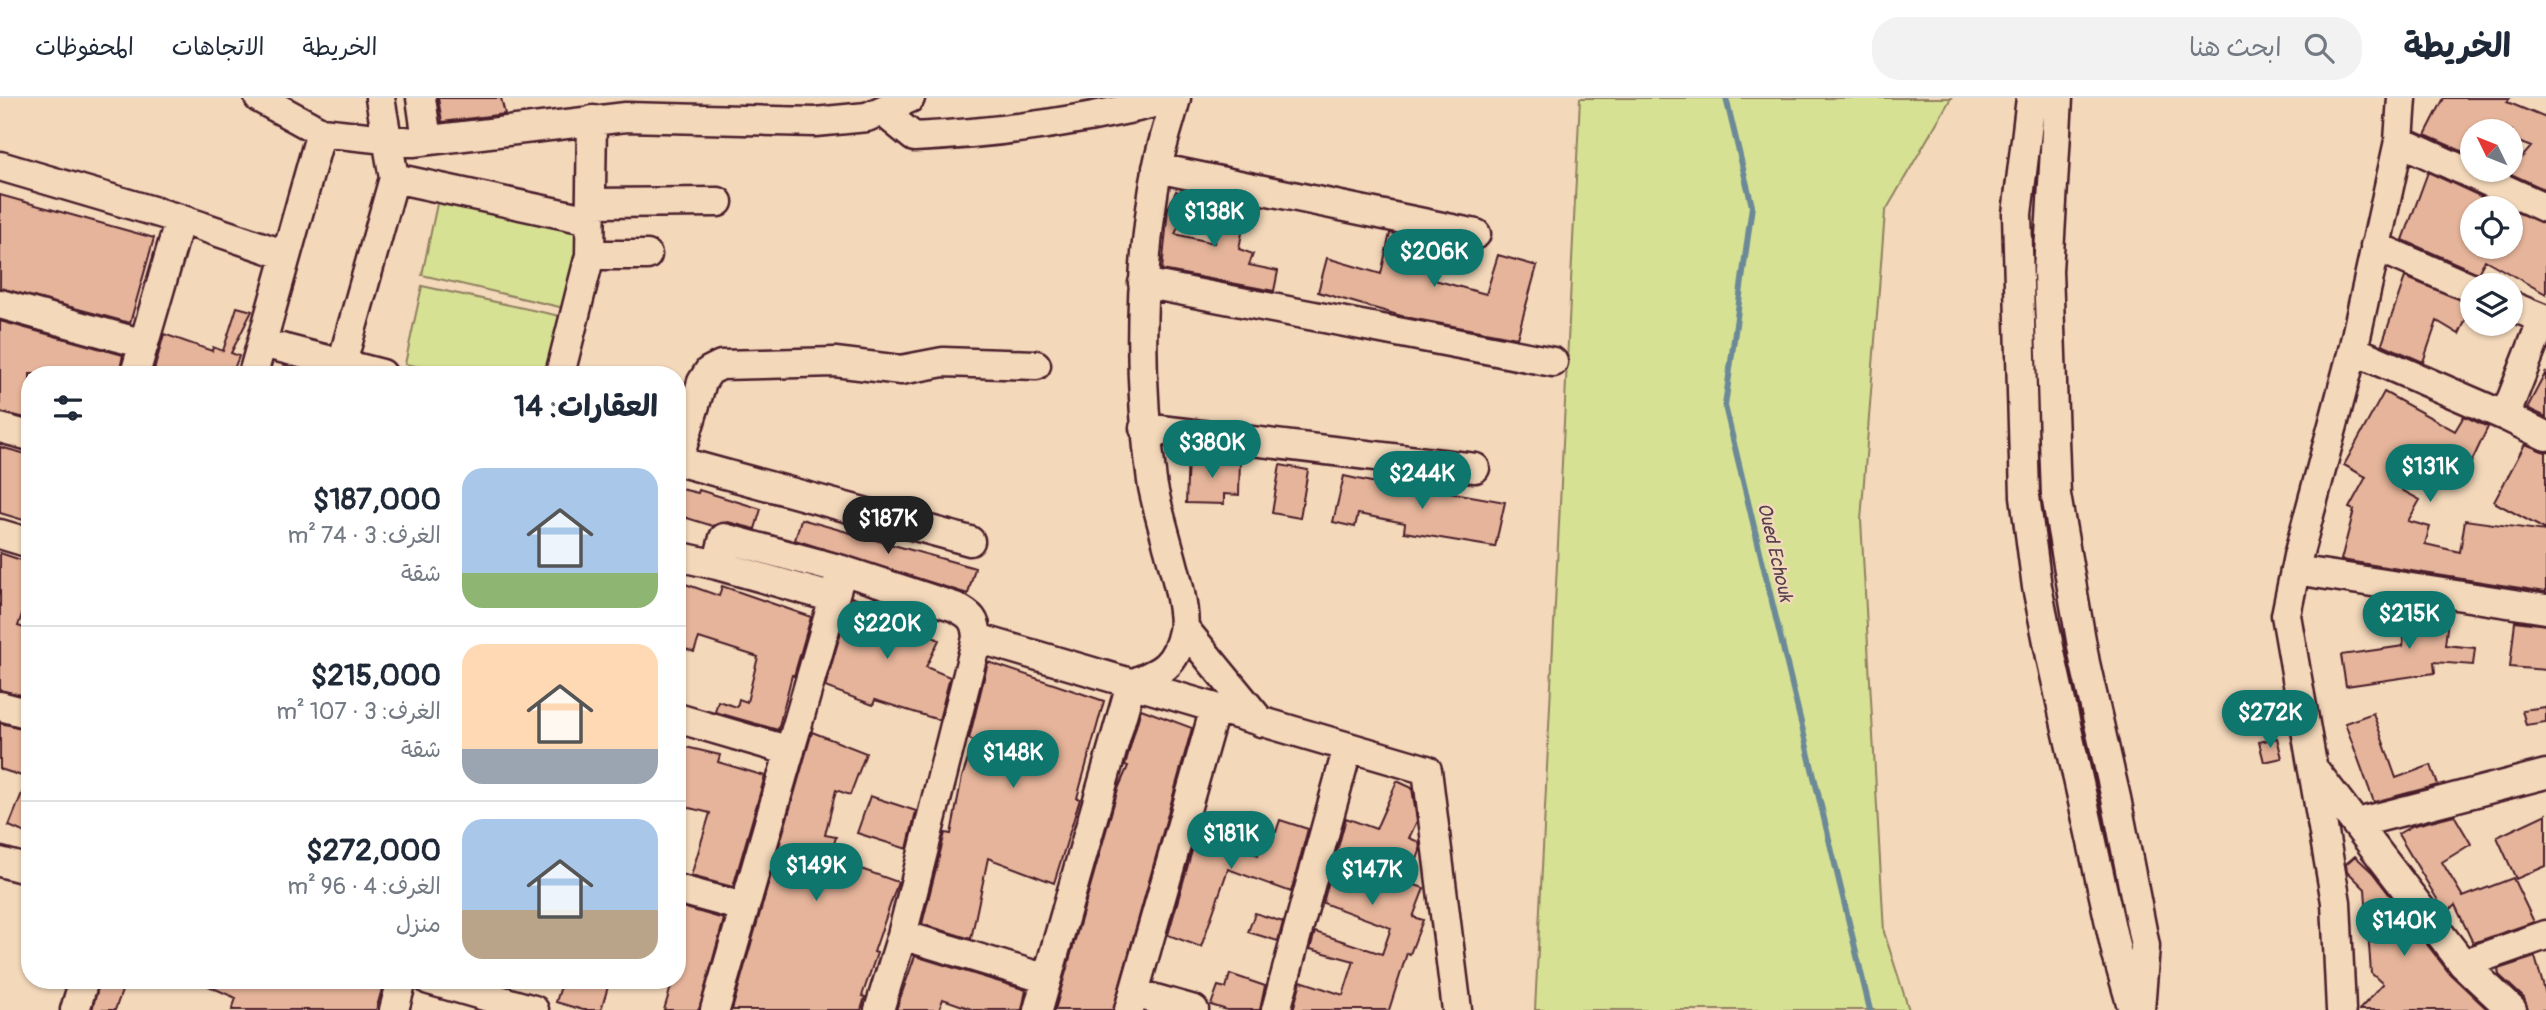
<!DOCTYPE html>
<html lang="ar">
<head>
<meta charset="utf-8">
<style>
	body { margin:0; font-family:Pangolin,"Playpen Sans Arabic",sans-serif; background:#f2f2f3; color:#1f2937; direction:rtl; height:100vh; display:flex; flex-direction:column; font-size:26px; white-space:nowrap }
	* { box-sizing:border-box; margin:0 }
	p { font-size:23px; color:#747a83 }
	.icon { flex:none; width:38px; height:38px; fill:none; stroke:currentColor; stroke-width:2; stroke-linecap:round; stroke-linejoin:round }
	.map { position:relative; flex:1; overflow:hidden; direction:ltr }
	.details { position:absolute; left:21px; top:268px; width:665px; height:623px; display:flex; flex-direction:column; background:#fff; border-radius:28px; box-shadow:0 2px 5px #0004; direction:rtl }
	.details>* { flex:none }
	.needle { width:46px; rotate:313deg }
	.buttons { position:absolute; left:2460px; top:21px; display:grid; gap:14px }
	.buttons a { display:grid; place-items:center; width:63px; height:63px; border-radius:50%; background:#fff; box-shadow:0 2px 5px #0004; font-size:35px }
	.price { position:absolute; translate:-50% -60px; padding:0 16px; border-radius:24px; background:#0f766e; color:#fff; font-size:23px; line-height:46px; filter:drop-shadow(0 2px 4px #0008) }
	.price::after { content:''; position:absolute; left:50%; top:42px; width:21px; height:16px; margin-left:-10px; background:inherit; clip-path:polygon(0 0,100% 0,50% 100%) }
	.price.active { background:#222; color:#fff }
	ul { padding:0; list-style:none }
	li { display:flex; align-items:center; gap:21px; height:175px; padding:0 28px }
	li+li { border-top:2px solid #e0e1e3 }
	li span { display:grid; place-items:center; flex:none; width:196px; height:140px; border-radius:21px; color:#555 }
	li>.icon { margin-inline-start:auto }
	span .icon { width:84px; height:84px; fill:#fffc; stroke-width:1 }
	li b { font-size:30px }
	h2 { display:flex; justify-content:space-between; align-items:center; height:84px; padding:0 28px; font-size:30px }
	header { display:flex; align-items:center; gap:42px; box-sizing:border-box; height:98px; padding:0 35px; background:#fff; border-bottom:2px solid #e0e1e3 }
	header strong { font-size:33px }
	nav { display:flex; gap:38px; margin-inline-start:auto; font-size:24px }
	.search { width:490px; height:63px; background:#f2f2f3; display:flex; align-items:center; gap:18px; box-sizing:border-box; padding:0 24px; border-radius:28px; color:#747a83; font-size:26px }
	.map>svg:first-child { display:block }
</style>
</head>
<body>
<header>
<strong>الخريطة</strong>
<div class="search"><svg class="icon" aria-label="search" viewBox="0 0 24 24"><circle cx="10" cy="10" r="6"/><path d="M15 15l6 6"/></svg>ابحث هنا</div>
<nav><a>الخريطة</a><a>الاتجاهات</a><a>المحفوظات</a></nav>
</header>
<div class="map">
<svg width="2546" height="912" viewBox="0 0 2546 912">
	<rect width="100%" height="100%" fill="#f3d8ba"/>
	<filter id="ink" filterUnits="userSpaceOnUse"><feTurbulence type="fractalNoise" baseFrequency=".0143" numOctaves="2"/><feDisplacementMap in="SourceGraphic" scale="14" xChannelSelector="R" yChannelSelector="G"/><feConvolveMatrix kernelMatrix="1 2 1 2 8 2 1 2 1" color-interpolation-filters="sRGB"/></filter>
	<g filter="url(#ink)">
		<path fill="#d6e194" stroke="#908060" stroke-width="2" d="M1580 0H1951L1885 114 1861 422 1884 834 1909 912H1535Z
			M438 101 581 136 564 210 422 177Z
			M422 188 560 218 547 276H457L405 266Z"/>
		<g fill="none" stroke-linecap="round" stroke-linejoin="round">
			<path stroke="#6c8997" stroke-width="6" d="M1726 0 1752 108 1725 308 1870 912"/>
		</g>
		<path fill="#e5b49a" stroke="#4a1f2b" stroke-width="2" d="M438 0H501L505 16 442 24Z
			M2444 0H2510L2507 4 2546 20V92L2502 72H2511L2531 49 2511 41V33H2473V58L2425 37Z
			M2428 74 2506 110H2473V149H2511V112L2546 126V196L2485 162 2478 175 2403 142Z
			M1176 93 1191 100 1175 136 1214 145 1222 103 1247 108 1239 151 1253 156 1249 167 1278 173 1274 193 1162 172 1168 111Z
			M0 97 154 140 130 225 0 190Z
			M1390 135 1439 145 1431 181 1486 196 1498 157 1537 168 1517 240 1405 219 1318 194 1327 160 1381 176Z
			M2405 179 2473 207 2459 236 2437 223 2423 264 2382 246Z
			M237 209 252 213 231 255 239 258 232 276H153L164 236 212 253 213 249 223 253Z
			M0 223 123 257 119 276H30V321L0 314Z
			M2546 274V319L2527 310Z
			M2384 294 2455 333 2464 318 2488 329 2461 386 2418 362 2402 392 2420 402 2408 423 2430 429 2425 446 2460 454 2465 422 2546 433V494L2341 462 2354 412 2349 410 2366 379 2344 367Z
			M2525 346 2546 354V432L2494 404Z
			M0 349 30 357V424L0 415Z
			M1188 359 1240 361 1239 397 1224 396V406L1186 405Z
			M1280 367 1308 372 1300 420 1272 415Z
			M1344 378 1385 387 1386 383 1505 404 1495 449 1404 434 1405 425 1358 416 1355 429 1333 424Z
			M677 390 698 395 699 392 761 411 755 431 728 424 713 428 677 417Z
			M801 421 975 470 968 496 795 442Z
			M0 455 30 465V493L18 528 27 531 23 541 30 543V599L0 592Z
			M677 483 719 498 722 488 811 519 794 578 792 577 778 632 715 614 718 603 737 609 739 601 747 604 758 559 699 540 694 554 677 548Z
			M851 499 876 508 878 503 907 514 904 524 939 542 926 569 950 579 939 622 875 602 873 607 825 589Z
			M2407 506 2449 513 2445 547 2475 550 2473 567 2434 564 2435 575 2346 588 2341 557 2403 548Z
			M2515 523 2546 527V572L2510 569Z
			M988 564 1104 603 1077 700 1080 701 1054 785 988 760 971 841 922 826 945 735 951 736 962 679 974 643 969 641Z
			M2546 609V624L2526 627 2522 612Z
			M1141 611 1192 630 1113 912H1055L1118 691 1128 668 1125 667Z
			M2373 615 2396 680 2431 667 2438 687 2374 704 2345 625Z
			M0 625 30 632V737L9 728 28 680 0 671Z
			M812 634 866 655 850 697 836 692 825 737 836 739 830 760 898 784 874 854 877 855 862 898 865 899 861 912H732Z
			M2277 640 2282 660 2264 664 2259 644Z
			M677 647 720 657 718 664 765 678 733 789 691 778 710 715 677 707Z
			M1397 683 1412 690 1417 723 1409 740 1419 744 1420 753 1409 785 1424 790 1413 819 1423 822 1410 856 1407 855 1389 912H1293L1301 883 1343 897 1354 863 1310 851 1315 834 1382 856 1391 830 1323 805 1346 720 1376 731Z
			M870 698 916 713 907 751 857 735Z
			M1203 714 1228 721 1221 743 1258 757 1266 731 1276 734 1280 722 1308 731 1291 794 1228 771 1201 849 1168 837Z
			M2546 716V768L2516 781 2497 739Z
			M2454 717 2471 746 2442 764 2463 799 2513 780 2534 824 2473 845 2455 807 2446 816 2398 736 2412 728Z
			M2355 758 2372 774 2405 817V824L2409 823 2450 876 2488 912H2359L2383 886 2371 875 2365 791 2347 773 2346 766Z
			M682 809 724 821 699 912H664L673 882H677V824Z
			M1255 815 1283 824 1278 843 1248 834Z
			M915 858 1026 892 1022 912H974L943 901 939 912H896Z
			M2535 859 2546 897V912H2528L2524 900 2499 877 2498 871Z
			M1230 876 1265 888 1260 912H1227L1211 907 1218 888 1226 890Z
			M100 882H126L115 912H92Z
			M195 882H359L382 891 376 912H232L236 900Z
			M563 882H610L601 912H583L556 904Z"/>
		<g fill="none" stroke-linecap="round" stroke-linejoin="round">
			<g stroke="#4a1f2b" stroke-width="33">
				<path id="minor" d="M259 0 321 34 413 44 626 19 815 24 867 19 910 0
					M421 0 427 42
					M2031 0 2017 116 2025 398 2037 489 2051 559 2117 857 2133 912
					M2058 0 2048 173 2056 397 2085 565 2116 700 2145 848 2140 912
					M882 13 914 39C1003 35 1089 22 1175 0
					M592 22 590 157H647
					M2399 43 2546 110
					M0 68 180 121 286 157
					M1157 70 1476 136
					M394 80 590 122
					M591 105 718 104
					M2375 148 2473 191
					M1143 185 1553 264
					M0 206 144 246
					M262 245 382 276
					M2353 252 2505 318 2543 221 2511 208
					M342 265 394 80 380 0
					M135 276 180 121
					M253 276 321 34
					M560 276 590 157
					M2505 318 2546 338
					M0 330 30 338
					M1144 330 1475 370
					M677 363 970 443
					M678 363 702 284 709 273 721 267 835 264 901 272 943 264 1036 267
					M0 436 30 445
					M677 458 717 467 724 440 842 472 955 509C971 517 976 522 977 540L902 837 879 912
					M717 467 834 500
					M2295 472 2546 511
					M1184 530 1261 624
					M977 540 1427 672 1457 912
					M0 608 30 616
					M677 620 790 653
					M2317 675 2463 866 2512 912
					M2357 725 2546 676
					M0 764 30 772
					M677 791 743 809
					M902 837 1047 881
					M2463 866 2546 837
					M429 882 534 912
					M1134 895 1194 912
					M75 912 84 882
					M394 912 402 882
					M715 912 842 472
					M1038 912 1131 586C1162 574 1176 567 1183 533 1189 504 1157 419 1152 383 1138 281 1139 174 1157 72 1161 48 1170 24 1176 0
					M1129 912 1215 610
					M1276 912 1348 649
					M2341 912 2336 804 2286 517 2298 458 2353 252 2399 43 2402 0"/>
			</g>
			<use href="#minor" stroke="#f3d8ba" stroke-width="28"/>
		</g>
	</g>
	<g text-anchor="middle" stroke-width="5" stroke-linejoin="round" paint-order="stroke">
		<g font-size="19" font-style="italic" fill="#55424f" stroke="#f3d8ba">
			<text transform="translate(1776 454) rotate(77)" y="7">Oued Echouk</text>
		</g>
	</g>
</svg>
<div class="buttons">
<a><svg class="needle" viewBox="-14 -14 28 28"><path d="M0-13l5 13h-10z" fill="#e53935"/><path d="M0 13l5-13h-10z" fill="#747a83"/></svg></a>
<a><svg class="icon" aria-label="locate" viewBox="0 0 24 24"><circle cx="12" cy="12" r="6"/><path d="M12 2v4M12 18v4M2 12h4M18 12h4"/></svg></a>
<a><svg class="icon" aria-label="layers" viewBox="0 0 24 24"><path d="M12 4l9 5-9 5-9-5zM3 14l9 5 9-5"/></svg></a>
</div>
<b class="price" style="left:1214px;top:151px">$138K</b>
<b class="price" style="left:1434px;top:191px">$206K</b>
<b class="price" style="left:1212px;top:382px">$380K</b>
<b class="price" style="left:2430px;top:406px">$131K</b>
<b class="price" style="left:1422px;top:413px">$244K</b>
<b class="price active" style="left:888px;top:458px">$187K</b>
<b class="price" style="left:2409px;top:553px">$215K</b>
<b class="price" style="left:887px;top:563px">$220K</b>
<b class="price" style="left:2270px;top:652px">$272K</b>
<b class="price" style="left:1013px;top:692px">$148K</b>
<b class="price" style="left:1231px;top:773px">$181K</b>
<b class="price" style="left:816px;top:805px">$149K</b>
<b class="price" style="left:1372px;top:809px">$147K</b>
<b class="price" style="left:2404px;top:860px">$140K</b>
<section class="details">
<h2>العقارات: 14<svg class="icon" aria-label="filters" viewBox="0 0 24 24"><path d="M4 7h16M4 17h16"/><circle cx="9" cy="7" r="2"/><circle cx="15" cy="17" r="2"/></svg></h2>
<ul>
<li><span style="background:linear-gradient(#a9c7e8 75%,#8fb573 0)"><svg class="icon" aria-label="home" viewBox="0 0 24 24"><path d="M3 11l9-7 9 7M6 9v11h12V9"/></svg></span><div><b>$187,000</b><p>الغرف: 3 · 74 m²</p><p>شقة</p></div></li>
<li><span style="background:linear-gradient(#ffd9b3 75%,#9aa5b1 0)"><svg class="icon" aria-label="home" viewBox="0 0 24 24"><path d="M3 11l9-7 9 7M6 9v11h12V9"/></svg></span><div><b>$215,000</b><p>الغرف: 3 · 107 m²</p><p>شقة</p></div></li>
<li><span style="background:linear-gradient(#a9c7e8 65%,#b9a48a 0)"><svg class="icon" aria-label="home" viewBox="0 0 24 24"><path d="M3 11l9-7 9 7M6 9v11h12V9"/></svg></span><div><b>$272,000</b><p>الغرف: 4 · 96 m²</p><p>منزل</p></div></li>
</ul>
</section>
</div>
</body>
</html>
